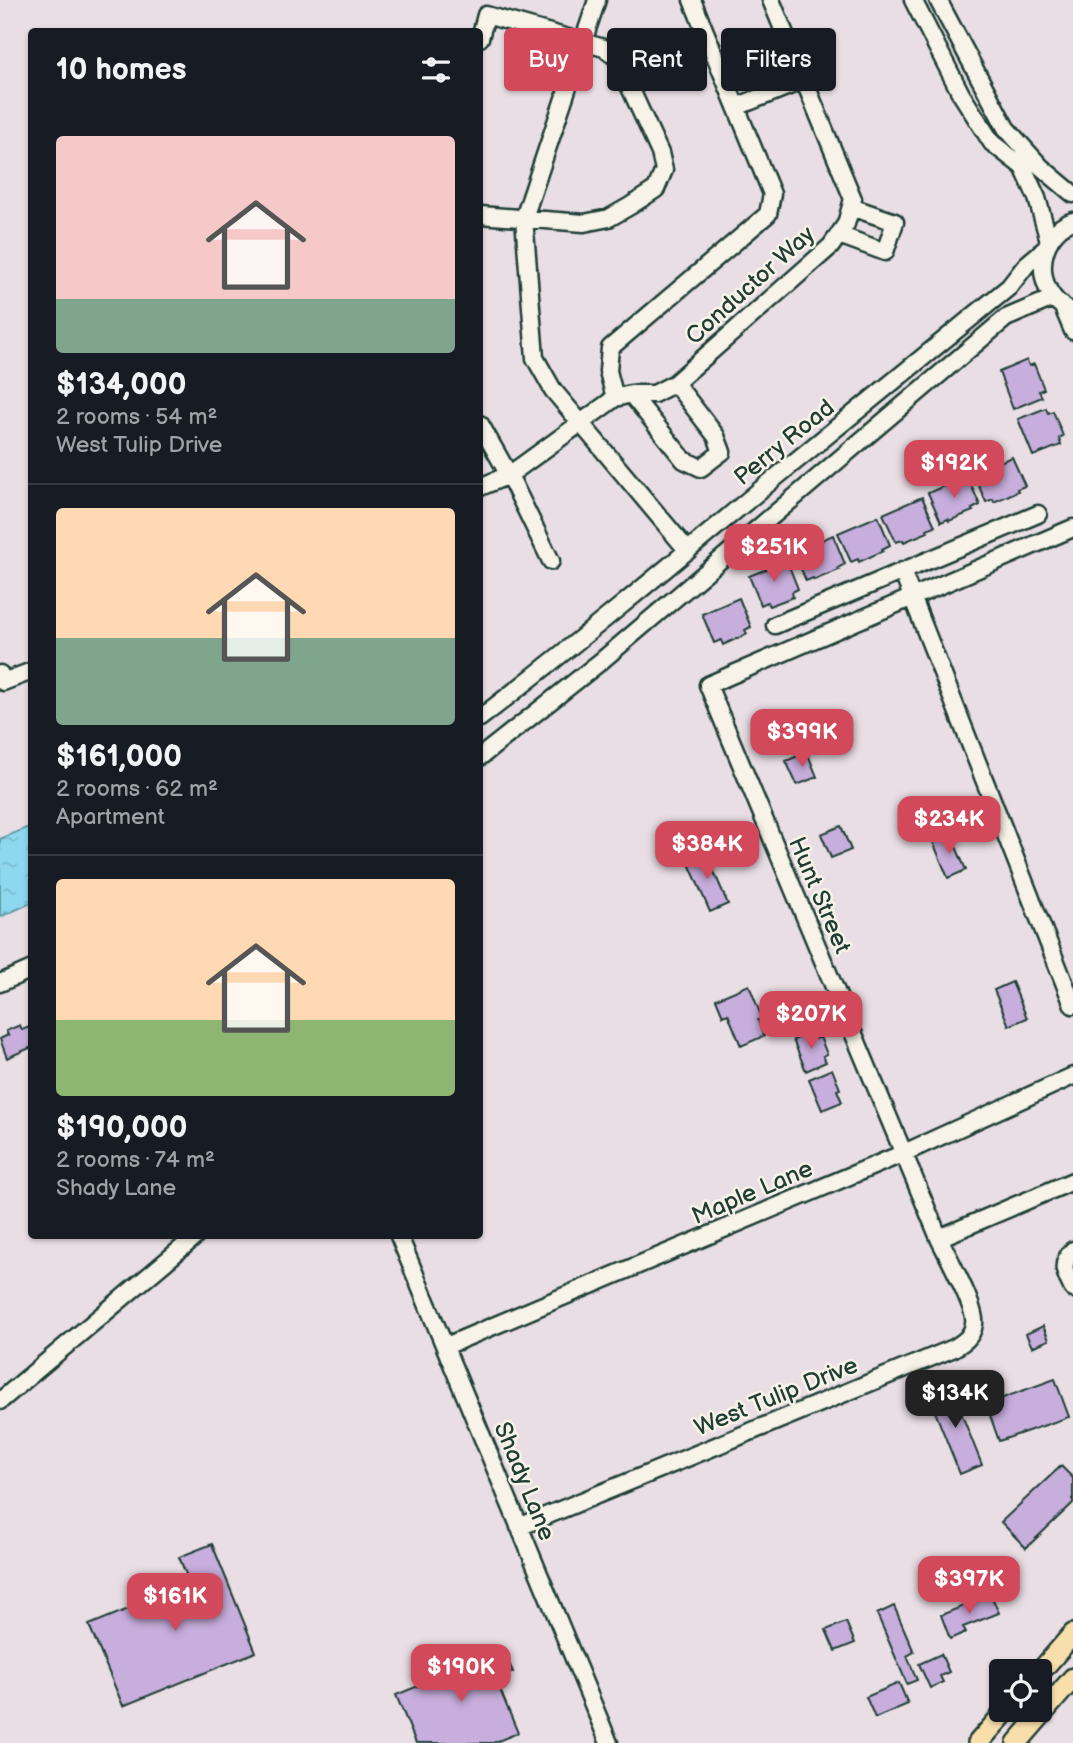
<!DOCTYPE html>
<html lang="en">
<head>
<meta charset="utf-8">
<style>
	body { margin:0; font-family:"Balsamiq Sans",sans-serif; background:#20242c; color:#f1f3f6; height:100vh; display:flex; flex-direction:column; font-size:26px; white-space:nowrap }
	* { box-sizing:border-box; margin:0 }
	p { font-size:23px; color:#9ea1a6 }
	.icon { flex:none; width:38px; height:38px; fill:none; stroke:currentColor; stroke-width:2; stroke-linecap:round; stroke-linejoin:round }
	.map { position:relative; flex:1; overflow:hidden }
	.side { position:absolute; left:28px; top:28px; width:455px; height:1211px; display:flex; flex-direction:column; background:#171b24; border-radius:7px; box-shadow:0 2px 5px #0004 }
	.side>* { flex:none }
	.banner { position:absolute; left:504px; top:28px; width:464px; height:63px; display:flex; gap:14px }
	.fabs { position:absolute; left:989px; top:1659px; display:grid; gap:14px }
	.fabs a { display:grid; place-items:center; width:63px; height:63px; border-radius:7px; background:#171b24; box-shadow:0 2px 5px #0004; font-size:35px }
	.price { position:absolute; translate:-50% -60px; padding:0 16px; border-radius:14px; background:#d1495b; color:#fff; font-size:23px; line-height:46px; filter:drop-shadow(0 2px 4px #0008) }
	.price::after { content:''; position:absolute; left:50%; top:42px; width:21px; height:16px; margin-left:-10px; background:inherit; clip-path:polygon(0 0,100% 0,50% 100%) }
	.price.active { background:#222; color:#fff }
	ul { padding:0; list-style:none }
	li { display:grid; align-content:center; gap:14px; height:371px; padding:0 28px }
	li+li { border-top:2px solid #363941 }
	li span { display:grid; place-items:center; height:217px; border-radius:7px; color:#555 }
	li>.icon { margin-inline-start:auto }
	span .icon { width:126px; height:126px; fill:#fffc; stroke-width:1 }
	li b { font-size:30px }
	h2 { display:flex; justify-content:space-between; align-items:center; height:84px; padding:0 28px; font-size:30px }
	.pill { padding:0 24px; border-radius:7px; background:#171b24; box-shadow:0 2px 5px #0004; font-size:24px; line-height:63px }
	.pill.active { background:#d1495b; color:#fff }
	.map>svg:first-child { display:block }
</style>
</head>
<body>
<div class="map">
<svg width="1073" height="1743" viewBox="0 0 1073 1743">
	<defs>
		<pattern id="water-ripples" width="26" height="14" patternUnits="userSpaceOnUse" patternTransform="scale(1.75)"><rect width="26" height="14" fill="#8dd8ee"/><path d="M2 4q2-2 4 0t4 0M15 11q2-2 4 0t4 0" fill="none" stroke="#79bacd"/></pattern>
	</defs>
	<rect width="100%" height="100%" fill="#e9dee4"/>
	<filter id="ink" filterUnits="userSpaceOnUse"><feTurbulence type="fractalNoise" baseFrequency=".0143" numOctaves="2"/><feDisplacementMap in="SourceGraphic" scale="14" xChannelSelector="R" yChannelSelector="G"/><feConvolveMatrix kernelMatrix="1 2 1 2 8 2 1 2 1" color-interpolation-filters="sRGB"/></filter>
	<g filter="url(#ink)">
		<path fill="url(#water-ripples)" stroke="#619aa4" stroke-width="2" d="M31 826V903L0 917V839Z"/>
		<path fill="#c7aedc" stroke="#1f3d34" stroke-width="2" d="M1027 360 1029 366 1034 364 1044 389 1039 391 1042 397 1013 409 999 372Z
			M1046 408 1048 413 1053 411 1063 436 1059 438 1061 445 1033 456 1018 419Z
			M1012 457 1025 486 1017 489 1018 491 994 502 993 499 986 502 973 473Z
			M967 476 980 505 972 509 973 511 949 521 948 519 941 522 928 493Z
			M922 497 935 526 927 529 928 532 904 542 903 540 896 542 883 514Z
			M878 516 890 545 882 549 883 551 859 562 858 559 851 562 838 533Z
			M833 535 845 564 838 568 839 570 814 580 813 578 806 581 794 552Z
			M787 561 798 589 792 592 793 597 769 606 767 602 761 605 749 576Z
			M739 598 751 627 745 630 747 634 723 645 721 640 714 643 702 614Z
			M807 752 817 777 797 785 786 761Z
			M841 826 851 850 831 858 821 834Z
			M951 835 966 870 948 878 933 842Z
			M705 851 728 904 710 912 687 859Z
			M1012 982 1027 1018 1009 1026 994 990Z
			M749 985 762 1018 758 1020 764 1036 741 1046 728 1014 723 1016 716 999Z
			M20 1025 22 1030 32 1026V1047L7 1058 0 1039 8 1035 6 1031Z
			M813 1032 815 1039 820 1037 827 1054 823 1056 826 1062 806 1071 793 1040Z
			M832 1069 840 1089 837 1090 842 1102 822 1110 809 1079Z
			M1043 1326 1049 1340 1032 1347 1026 1334Z
			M1055 1379 1069 1417 999 1441 986 1404Z
			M950 1385 982 1465 960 1474 928 1394Z
			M1061 1466 1073 1478V1503L1026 1548 1001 1522Z
			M212 1544 256 1652 123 1706 89 1625 190 1584 179 1557Z
			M991 1595 999 1613 963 1627 966 1632 950 1639 941 1615Z
			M894 1606 914 1652 907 1656 917 1680 907 1684 877 1614Z
			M846 1622 855 1643 835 1651 826 1630Z
			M460 1647 467 1666 486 1658 487 1661 505 1654 513 1672 496 1680 518 1733 493 1743H416L396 1695 455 1671 447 1652Z
			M941 1654 949 1672 940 1676 943 1682 930 1688 919 1664Z
			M899 1683 908 1704 875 1718 866 1697Z"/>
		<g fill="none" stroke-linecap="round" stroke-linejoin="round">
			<g stroke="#1f3d34" stroke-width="21">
				<path id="minor" d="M597 0 524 218 535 358 553 390 688 551
					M913 0 961 94 992 143 1023 167 1037 198 1049 241
					M938 0 1006 128 1041 167 1073 194
					M480 38 486 15 604 48 616 57 660 153 664 170 656 189 630 206 609 218 584 223 480 215
					M736 107 804 80
					M1073 221C1068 223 1062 226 1059 229 1033 253 1039 299 1073 312
					M839 235 885 252 895 222 851 207
					M1062 305 1073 331
					M631 394 684 460 701 468 722 452 716 436 675 383
					M615 398 608 371 610 348 768 214 772 194 692 0
					M480 424 509 475 551 561
					M480 487 509 475 615 398 631 394H654L675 383 831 246 846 224 853 199 771 0
					M902 571 1073 1005
					M775 625 1038 514
					M0 674 3 682 32 671
					M480 718C575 645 667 568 759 491 842 423 926 355 1009 287L1027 264 1046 248
					M480 757 600 662 1006 318 1053 298
					M0 983 32 969
					M399 1236 609 1743
					M939 1238 1073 1181
					M1073 1250C1059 1265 1065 1273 1073 1289
					M446 1346 904 1153 1073 1076
					M0 1401 196 1236
					M519 1527 954 1348C964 1342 972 1337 974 1324 977 1309 947 1255 939 1238L708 685 1073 528"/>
			</g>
			<g stroke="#1f3d34" stroke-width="24">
				<path id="major" d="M1040 1672 1073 1634
					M978 1743 1007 1710
					M1017 1743 1073 1678"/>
			</g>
			<use href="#minor" stroke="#f7f3e8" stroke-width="16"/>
			<use href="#major" stroke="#f8deab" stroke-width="19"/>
		</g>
	</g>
	<g text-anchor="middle" stroke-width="5" stroke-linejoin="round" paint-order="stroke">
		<g font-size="24" fill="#1f3d34" stroke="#f7f3e8">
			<text transform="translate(750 285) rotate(-42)" y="8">Conductor Way</text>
			<text transform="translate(784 442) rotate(-39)" y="8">Perry Road</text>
			<text transform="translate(820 895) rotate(67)" y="8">Hunt Street</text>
			<text transform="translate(752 1192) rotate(-23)" y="8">Maple Lane</text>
			<text transform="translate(776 1396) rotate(-22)" y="8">West Tulip Drive</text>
			<text transform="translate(525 1481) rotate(68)" y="8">Shady Lane</text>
		</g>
	</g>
</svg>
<div class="fabs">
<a><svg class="icon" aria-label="locate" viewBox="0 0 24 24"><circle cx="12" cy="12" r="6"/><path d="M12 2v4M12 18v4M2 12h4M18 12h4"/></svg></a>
</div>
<b class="price" style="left:954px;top:500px">$192K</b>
<b class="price" style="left:774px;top:584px">$251K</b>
<b class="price" style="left:802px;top:769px">$399K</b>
<b class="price" style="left:949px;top:856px">$234K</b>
<b class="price" style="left:707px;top:881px">$384K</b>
<b class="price" style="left:811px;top:1051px">$207K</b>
<b class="price active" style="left:955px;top:1430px">$134K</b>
<b class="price" style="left:969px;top:1616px">$397K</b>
<b class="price" style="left:175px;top:1633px">$161K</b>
<b class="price" style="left:461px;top:1704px">$190K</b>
<div class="banner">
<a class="pill active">Buy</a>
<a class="pill">Rent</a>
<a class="pill">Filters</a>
</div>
<section class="side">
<h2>10 homes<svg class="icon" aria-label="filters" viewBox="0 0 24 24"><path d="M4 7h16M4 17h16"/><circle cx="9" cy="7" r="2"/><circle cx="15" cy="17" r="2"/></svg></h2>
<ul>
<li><span style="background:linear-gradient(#f6c9c9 75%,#7fa58c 0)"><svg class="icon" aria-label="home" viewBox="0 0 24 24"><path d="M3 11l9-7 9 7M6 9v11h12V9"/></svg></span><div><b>$134,000</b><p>2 rooms · 54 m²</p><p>West Tulip Drive</p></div></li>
<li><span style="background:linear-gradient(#ffd9b3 60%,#7fa58c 0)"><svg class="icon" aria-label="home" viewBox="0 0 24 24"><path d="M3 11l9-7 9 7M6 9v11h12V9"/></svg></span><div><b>$161,000</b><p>2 rooms · 62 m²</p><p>Apartment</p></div></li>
<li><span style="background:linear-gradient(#ffd9b3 65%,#8fb573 0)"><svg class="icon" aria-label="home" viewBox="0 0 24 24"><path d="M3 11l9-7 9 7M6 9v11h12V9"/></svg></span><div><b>$190,000</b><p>2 rooms · 74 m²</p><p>Shady Lane</p></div></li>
</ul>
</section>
</div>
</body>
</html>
